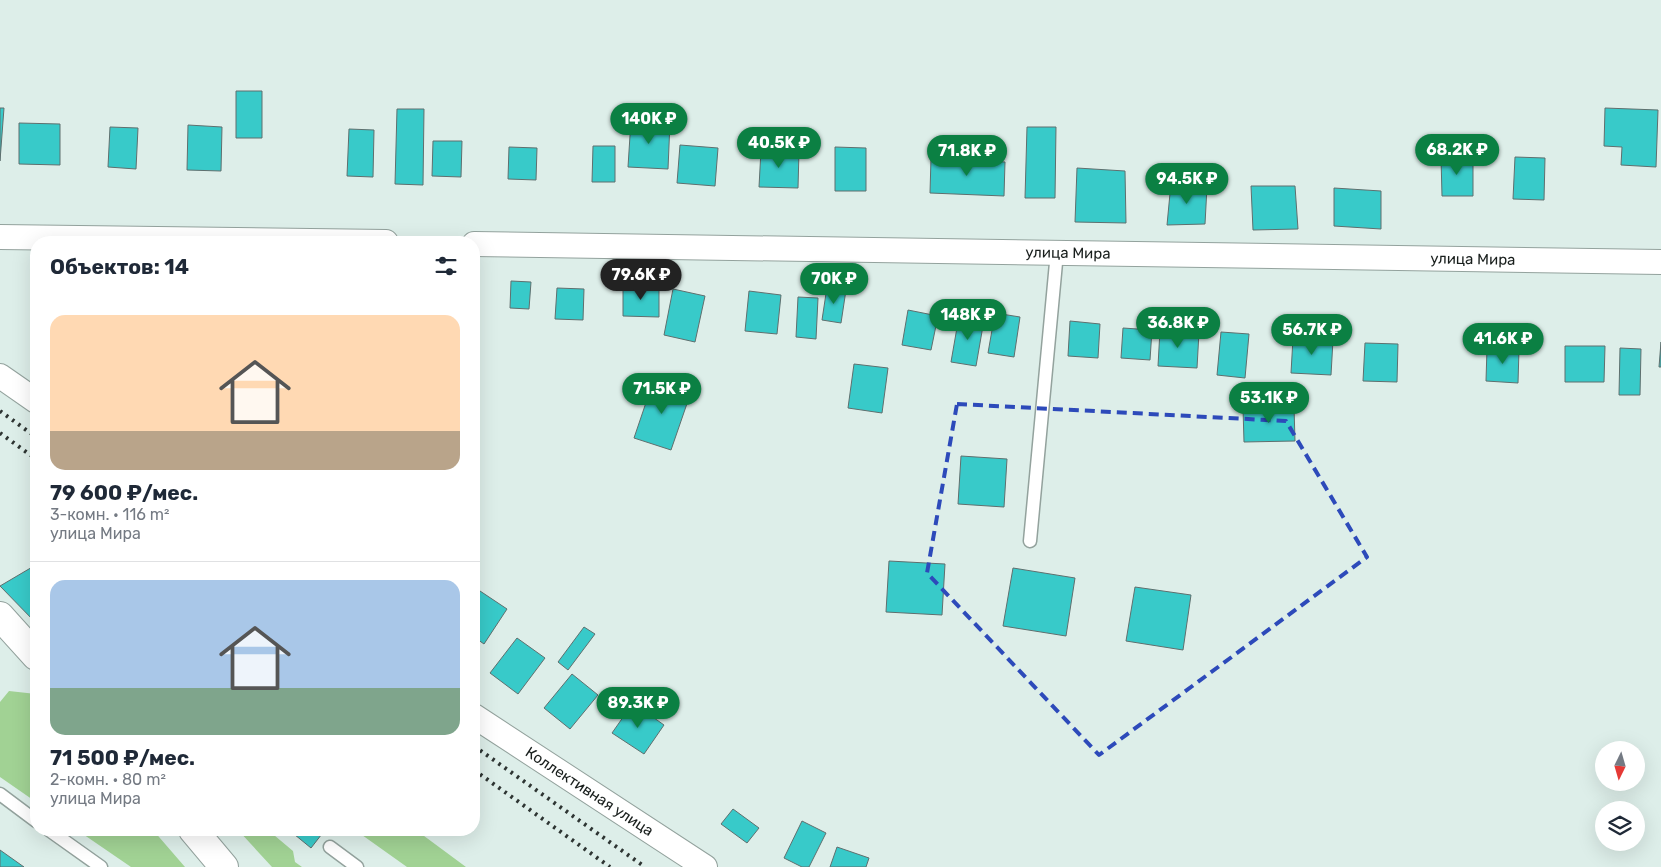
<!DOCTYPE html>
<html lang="ru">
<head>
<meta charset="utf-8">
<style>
	body { margin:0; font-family:Rubik,sans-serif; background:#f6f6f7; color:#1f2937; height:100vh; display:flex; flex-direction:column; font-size:19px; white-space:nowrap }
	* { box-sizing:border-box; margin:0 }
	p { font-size:16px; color:#747a83 }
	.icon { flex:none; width:28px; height:28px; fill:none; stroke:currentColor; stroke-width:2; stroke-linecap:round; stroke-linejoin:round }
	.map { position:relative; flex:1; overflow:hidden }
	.side { position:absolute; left:30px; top:236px; width:450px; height:600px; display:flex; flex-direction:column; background:#fff; border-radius:20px; box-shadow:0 5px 20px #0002 }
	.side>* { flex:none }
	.needle { width:32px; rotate:185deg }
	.tools { position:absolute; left:1595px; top:741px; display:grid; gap:10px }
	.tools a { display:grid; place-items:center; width:50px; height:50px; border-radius:50%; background:#fff; box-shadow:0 5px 20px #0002; font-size:25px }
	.price { position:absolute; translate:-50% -42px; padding:0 11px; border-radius:18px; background:#0b8043; color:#fff; font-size:16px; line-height:32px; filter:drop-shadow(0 1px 2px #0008) }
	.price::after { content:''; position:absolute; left:50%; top:30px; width:15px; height:11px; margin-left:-8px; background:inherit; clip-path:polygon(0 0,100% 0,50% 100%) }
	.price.on { background:#222; color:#fff }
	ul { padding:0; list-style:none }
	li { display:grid; align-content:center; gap:10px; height:265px; padding:0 20px }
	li+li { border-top:1px solid #e0e1e3 }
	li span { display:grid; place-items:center; height:155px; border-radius:15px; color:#555 }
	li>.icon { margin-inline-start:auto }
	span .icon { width:90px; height:90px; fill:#fffc; stroke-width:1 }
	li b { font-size:21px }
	h2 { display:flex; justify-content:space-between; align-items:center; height:60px; padding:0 20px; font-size:21px }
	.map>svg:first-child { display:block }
</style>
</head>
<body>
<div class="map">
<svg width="1661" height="867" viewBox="0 0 1661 867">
	<rect width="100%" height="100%" fill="#ddeee9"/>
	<path fill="#a1d294" d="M9 691 36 694V802L0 777V702Z
		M77 830H153L185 867H131Z
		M238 830H268L293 851 295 862 302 867H272Z
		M355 830H416L466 867H407Z"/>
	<path fill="#38cac9" stroke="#5f6f6e" d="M236 91H262V138H236Z
		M0 108H4L0 161Z
		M1605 108 1658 110 1656 167 1621 165 1622 147 1604 146Z
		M397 109H424L423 185 395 184Z
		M631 120 670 122 668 169 628 167Z
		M19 123 60 124V165L19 164Z
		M188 125 222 127 221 171 187 170Z
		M110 127 138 128 136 169 108 167Z
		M1027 127H1056L1055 198H1025Z
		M349 129 374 130 373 177 347 176Z
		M433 141H462L461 177 432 176Z
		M680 145 718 148 715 186 677 183Z
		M593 146H615V182H592Z
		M509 147 537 148 536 180 508 179Z
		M835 147 866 148V191H835Z
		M761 150 799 151 798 188 759 187Z
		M1441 157H1473V196H1442Z
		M1515 157 1545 158 1544 200 1513 199Z
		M931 158 1005 162 1004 196 930 193Z
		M1077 168 1125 171 1126 223 1075 222Z
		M1171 183 1207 187 1205 224 1167 225Z
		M1251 186H1295L1298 229 1253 230Z
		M1334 188 1381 191V229L1334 226Z
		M511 281 531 282 529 309 510 308Z
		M623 286H659V317L623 316Z
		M827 287 846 290 841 323 822 320Z
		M557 288 584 289 583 320 555 319Z
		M673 289 705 296 695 342 664 335Z
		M749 291 781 295 777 334 745 331Z
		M798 297 818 298 816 339 796 337Z
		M908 310 938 316 931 350 902 345Z
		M995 313 1020 317 1014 357 988 353Z
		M959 316 984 320 976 366 951 362Z
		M1070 321 1100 324 1098 358 1068 356Z
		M1123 328 1152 330 1150 360 1121 358Z
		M1160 330 1199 332 1197 368 1158 366Z
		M1221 332 1249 334 1245 378 1217 375Z
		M1293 338 1333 340 1331 375 1291 373Z
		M1661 342V367H1659Z
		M1365 343 1398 344 1397 382 1363 381Z
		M1565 346H1605L1604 382H1565Z
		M1487 348 1519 349 1518 383 1486 381Z
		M1620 348 1641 349 1640 395H1619Z
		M854 364 888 368 882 413 848 408Z
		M654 379 691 392 671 450 634 438Z
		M1294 407 1295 441 1244 442 1243 408Z
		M961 456 1007 459 1004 507 958 504Z
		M889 561 945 564 942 615 886 612Z
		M34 566 36 567V623L0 586Z
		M1013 568 1075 578 1066 636 1003 626Z
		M1135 587 1191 595 1183 650 1126 641Z
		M477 589 507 609 484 644 474 637V593Z
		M584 627 595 634 568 670 558 662Z
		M517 638 545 658 518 694 490 673Z
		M572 674 598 695 570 729 544 708Z
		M633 703 664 725 644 754 612 733Z
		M733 809 759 828 747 843 721 824Z
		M802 821 826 833 809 867H802L784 858Z
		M289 830H325L311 848Z
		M837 847 869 858 866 867H830Z
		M0 850 24 867H0Z"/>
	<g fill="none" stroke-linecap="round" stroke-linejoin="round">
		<g stroke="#93a29d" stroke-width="15">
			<path id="service" d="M1030 541 1057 252
				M0 794 36 821
				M49 830 101 867
				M330 847 357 867"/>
		</g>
		<g stroke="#93a29d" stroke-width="26">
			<g id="minor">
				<path d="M0 237 386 242"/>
				<path id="s1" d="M474 244 1661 262"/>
				<path d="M0 376 36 401"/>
				<path id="s2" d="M474 716 705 867"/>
			</g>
		</g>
		<g stroke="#93a29d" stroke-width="30">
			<path id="secondary" d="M0 616 36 656
				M193 830 224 867"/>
		</g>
		<use href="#service" stroke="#fff" stroke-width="12"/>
		<use href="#minor" stroke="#fff" stroke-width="24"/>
		<use href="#secondary" stroke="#fff" stroke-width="28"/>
		<path stroke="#2d3432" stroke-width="4" stroke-dasharray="2.5 5" stroke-linecap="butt" d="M0 411 36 437
			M0 433 36 459
			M474 746 645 867
			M474 770 610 867"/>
	</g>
	<path fill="none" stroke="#2d4aba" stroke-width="4" stroke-dasharray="10 6" stroke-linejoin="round" d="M957 404 1286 421 1367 557 1099 755 927 573Z"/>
	<g text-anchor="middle" stroke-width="4" stroke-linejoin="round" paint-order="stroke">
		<g font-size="15" fill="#191f1d" stroke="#ddeee9">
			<text dy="5" stroke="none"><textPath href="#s1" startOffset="594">улица Мира</textPath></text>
			<text dy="5" stroke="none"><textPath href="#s1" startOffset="999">улица Мира</textPath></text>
			<text dy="5" stroke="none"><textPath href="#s2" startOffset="138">Коллективная улица</textPath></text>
		</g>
	</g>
</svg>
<div class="tools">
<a><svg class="needle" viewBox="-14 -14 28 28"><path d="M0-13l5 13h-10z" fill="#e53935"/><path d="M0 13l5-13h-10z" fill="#747a83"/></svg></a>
<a><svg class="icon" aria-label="layers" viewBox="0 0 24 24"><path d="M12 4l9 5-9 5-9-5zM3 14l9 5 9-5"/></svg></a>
</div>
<b class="price" style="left:649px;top:145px">140K ₽</b>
<b class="price" style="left:779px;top:169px">40.5K ₽</b>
<b class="price" style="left:1457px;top:176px">68.2K ₽</b>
<b class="price" style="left:967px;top:177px">71.8K ₽</b>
<b class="price" style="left:1187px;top:205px">94.5K ₽</b>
<b class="price on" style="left:641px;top:301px">79.6K ₽</b>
<b class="price" style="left:834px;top:305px">70K ₽</b>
<b class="price" style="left:968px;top:341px">148K ₽</b>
<b class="price" style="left:1178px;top:349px">36.8K ₽</b>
<b class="price" style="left:1312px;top:356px">56.7K ₽</b>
<b class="price" style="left:1503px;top:365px">41.6K ₽</b>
<b class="price" style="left:662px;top:415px">71.5K ₽</b>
<b class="price" style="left:1269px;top:424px">53.1K ₽</b>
<b class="price" style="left:638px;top:729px">89.3K ₽</b>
<section class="side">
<h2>Объектов: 14<svg class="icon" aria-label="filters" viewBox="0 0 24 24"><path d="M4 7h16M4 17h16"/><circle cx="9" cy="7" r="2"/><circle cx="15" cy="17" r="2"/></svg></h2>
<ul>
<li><span style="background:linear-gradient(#ffd9b3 75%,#b9a48a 0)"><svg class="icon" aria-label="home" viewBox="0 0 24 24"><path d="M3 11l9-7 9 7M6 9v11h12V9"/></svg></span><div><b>79 600 ₽/мес.</b><p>3-комн. · 116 m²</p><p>улица Мира</p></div></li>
<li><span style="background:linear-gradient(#a9c7e8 70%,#7fa58c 0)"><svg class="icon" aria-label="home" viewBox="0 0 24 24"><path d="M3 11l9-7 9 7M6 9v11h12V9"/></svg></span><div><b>71 500 ₽/мес.</b><p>2-комн. · 80 m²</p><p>улица Мира</p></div></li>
</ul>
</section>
</div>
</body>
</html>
